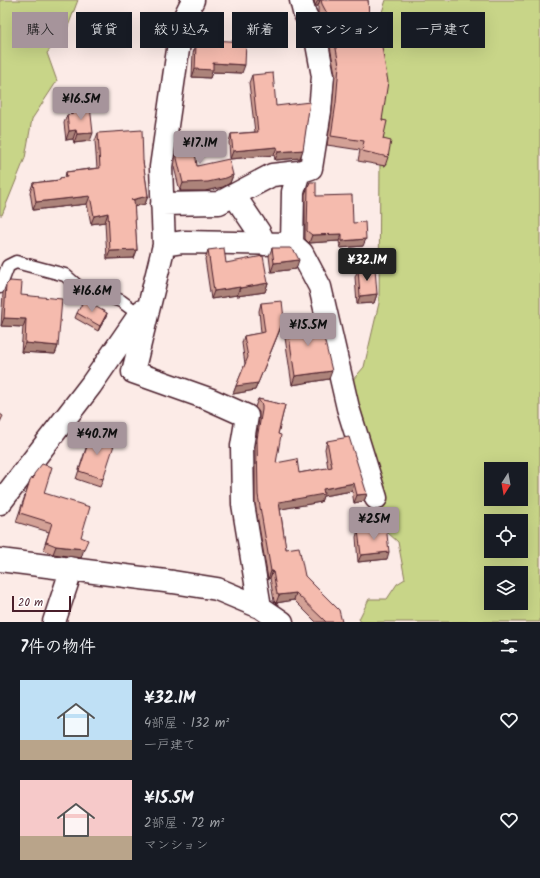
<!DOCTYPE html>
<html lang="ja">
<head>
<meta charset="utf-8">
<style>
	body { margin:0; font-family:Kalam,"Klee One",sans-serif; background:#242831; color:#f1f3f6; height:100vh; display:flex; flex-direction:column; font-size:15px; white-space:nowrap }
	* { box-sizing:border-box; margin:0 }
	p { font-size:13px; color:#9ea1a6 }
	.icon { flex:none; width:22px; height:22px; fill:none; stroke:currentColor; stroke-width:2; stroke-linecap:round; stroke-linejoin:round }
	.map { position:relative; height:622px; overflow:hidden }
	.drawer { display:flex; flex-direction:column; background:#171b24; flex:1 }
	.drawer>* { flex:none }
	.banner { position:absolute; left:12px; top:12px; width:516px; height:36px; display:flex; gap:8px }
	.needle { width:26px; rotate:191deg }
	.controls { position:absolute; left:484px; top:462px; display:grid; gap:8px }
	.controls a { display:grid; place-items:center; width:44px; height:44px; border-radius:0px; background:#171b24; box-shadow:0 4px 16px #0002; font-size:20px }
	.scale { position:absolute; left:12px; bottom:10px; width:59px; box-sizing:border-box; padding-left:4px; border:2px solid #4a1f2b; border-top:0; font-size:11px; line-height:14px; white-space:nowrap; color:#4a1f2b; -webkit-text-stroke:3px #fff; paint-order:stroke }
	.price { position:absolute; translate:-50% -34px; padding:0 9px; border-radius:4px; background:#a6949b; color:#111; font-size:13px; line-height:26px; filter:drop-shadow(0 1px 2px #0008) }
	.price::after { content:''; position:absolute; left:50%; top:24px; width:12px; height:9px; margin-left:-6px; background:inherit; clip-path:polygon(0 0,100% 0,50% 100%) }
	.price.current { background:#222; color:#fff }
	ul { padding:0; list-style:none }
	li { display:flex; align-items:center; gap:12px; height:100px; padding:0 20px }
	li span { display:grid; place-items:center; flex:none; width:112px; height:80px; border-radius:0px; color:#555 }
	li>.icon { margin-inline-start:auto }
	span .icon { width:48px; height:48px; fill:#fffc; stroke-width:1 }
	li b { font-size:17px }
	h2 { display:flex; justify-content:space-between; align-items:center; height:48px; padding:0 20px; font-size:17px }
	.tag { padding:0 14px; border-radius:0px; background:#171b24; box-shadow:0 4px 16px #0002; font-size:14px; line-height:36px }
	.tag.current { background:#a6949b; color:#111 }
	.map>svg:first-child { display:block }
</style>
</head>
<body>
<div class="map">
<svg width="540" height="622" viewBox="0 0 540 622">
	<rect width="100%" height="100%" fill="#fcebe7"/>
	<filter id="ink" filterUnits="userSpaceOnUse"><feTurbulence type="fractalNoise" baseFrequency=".025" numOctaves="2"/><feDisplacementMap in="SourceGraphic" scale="8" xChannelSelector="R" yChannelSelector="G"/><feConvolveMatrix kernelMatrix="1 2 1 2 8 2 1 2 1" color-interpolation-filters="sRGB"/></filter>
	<g filter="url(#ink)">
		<path fill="#c8d588" stroke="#897a5a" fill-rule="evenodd" d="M0 0H78L67 29 47 53 57 81 32 119 25 158 2 215H0Z
			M386 0H540V622H361L359 619 369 599H387L397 584 405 579 398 542 388 533 376 491 351 382 364 367 379 303 381 15ZM491 469H521V499H491ZM491 521H521V551H491ZM491 573H521V603H491Z"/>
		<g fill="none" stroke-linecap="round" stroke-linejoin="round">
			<g stroke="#4a1f2b" stroke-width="15">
				<path id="service" d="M0 287 8 266 16 262 65 275 82 290 102 294 121 301 140 315"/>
			</g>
			<g stroke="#4a1f2b" stroke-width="25">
				<path id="minor" d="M193 0 182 22 161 167 164 245 133 372 209 399 247 416 242 446 243 504 260 607
					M234 195 259 232 265 244
					M162 204 219 203 272 175 299 172
					M292 244 293 192 299 172 311 168 320 111 323 76 315 33 304 12 301 0
					M164 245 183 242 292 244 302 253 320 287 348 408 376 498
					M0 503 91 385 142 311
					M0 560 173 582 217 589 260 607 282 622
					M54 622 72 568"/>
			</g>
			<use href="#service" stroke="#fff" stroke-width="12"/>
			<use href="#minor" stroke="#fff" stroke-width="22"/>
		</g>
		<path fill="#d3a196" stroke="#4a1f2b" d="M314 0H368L369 16 382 120 383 139 388 157 385 166 358 161 360 150 327 145 332 112 335 74 327 30 318 13V6H315Z
			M211 40 242 73 212 72 210 78 192 77 193 53 196 45H209Z
			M252 75 276 106 300 158 275 160 274 155 230 159 229 142 231 134 255 132 249 83Z
			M73 109 90 141 74 143 73 139 66 140 64 123 67 115H71Z
			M98 133 143 161 148 196 145 204 134 207 137 250 134 258 107 259 105 222 91 224 87 204 33 210 30 192 33 183 59 180 60 178 65 177 66 172 97 168 95 141Z
			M180 138 197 166 233 175 230 183 223 187 205 191H180L174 167 177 147Z
			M310 182 316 196 353 223 363 246 340 248 339 241 309 243 305 239V194Z
			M272 248 296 269 271 272 269 256Z
			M208 250 226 263 268 283 265 292 237 296V295L211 299 205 259Z
			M358 269 377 294 374 303 357 304 355 277Z
			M6 285 21 295 58 346 55 354 21 352 23 327 1 326 3 293Z
			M261 303 281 327 255 390 233 394 245 364 242 343 244 336 261 333 259 311Z
			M77 313H107L106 317 98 331 75 318Z
			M287 323 329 379 292 385 284 331Z
			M258 399 285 405 278 434 276 463 299 473 328 468 325 449 327 441 367 494 364 501 354 503 352 491 323 496 321 502 280 509 286 549 305 576 342 622H316L294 600 276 603 274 601 270 578 268 579 255 503V447L259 418V412L255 407Z
			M88 442 103 479 100 487 76 479Z
			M30 481 44 493 81 537V558L53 554 43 550 49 532 16 522Z
			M358 530 387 559 358 562 356 537Z"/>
		<path fill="#ac837a" stroke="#4a1f2b" d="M318 0H320L318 6H315Z
			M213 63 245 65 242 73 212 72 210 78 192 77 195 69Z
			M76 130 73 139 66 140 69 131Z
			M93 133 90 141 74 143 77 134Z
			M277 147 274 155 230 159 233 151Z
			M303 150 300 158 275 160 278 152Z
			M233 175 230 183 223 187 205 191H180L183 183Z
			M90 196 87 204 33 210 36 202Z
			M148 196 145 204 128 208 131 200Z
			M108 213 105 222 91 224 94 216Z
			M342 234 339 241 309 243 312 235Z
			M366 239 363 246 340 248 342 241Z
			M137 250 134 258 107 259 110 251Z
			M299 260 296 269 271 272 274 263Z
			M268 283 265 292 237 296 240 288Z
			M240 287 237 295 211 299 214 291Z
			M377 294 374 303 357 304 360 296Z
			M107 313 106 317 98 331 100 326Z
			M4 318 26 319 23 327 1 326Z
			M284 319 255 390 233 394 236 386Z
			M25 343 58 346 55 354 21 352Z
			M332 371 329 379 292 385 295 376Z
			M354 483 352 491 323 496 321 502 276 510 279 502 323 489Z
			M367 494 364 501 354 503 357 495Z
			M56 546 84 549 81 558 53 554Z
			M389 552 387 559 358 562 361 555Z
			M271 571H273L270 578 268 579Z
			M296 593 294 600 276 603 279 595Z"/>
		<path fill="#f5bbae" stroke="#4a1f2b" d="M321 0H368L369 16 375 15 379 41H381L388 82 382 120 387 121 383 139 391 141 388 157 362 151 364 141 331 136 336 103 339 65 331 21 322 4Z
			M211 40 246 42 245 65 213 63V70L195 69 196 45H211Z
			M273 73 276 106 310 102 303 150 278 152 277 147 233 151 231 134 258 132 252 75Z
			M90 106 93 133 77 134 76 130 69 131 67 115 73 114V109Z
			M142 130 143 161 148 196 131 200H134L137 250 110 251 108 213 94 216 90 196 36 202 33 183 60 180V178L67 177 66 172 100 168 98 133Z
			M193 137 197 166 229 159 233 175 226 178 208 182 183 183 177 158 180 138Z
			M310 182H316V196L352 195 353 223 365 222 366 239 342 241V234L312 235 307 231 308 187Z
			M224 248 226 263 263 256 268 283 240 288V287L214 291 208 250Z
			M272 248H290L295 252 299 260 274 263Z
			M375 268 377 294 360 296 358 269Z
			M10 281 22 282 21 295 62 299 58 346 25 343 26 319 4 318 6 285Z
			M84 300 107 313 100 326 77 313Z
			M282 301 284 319 258 383 236 386 248 357 244 336 265 332 261 303Z
			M319 317 332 371 295 376 287 323Z
			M258 399 285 405 278 434 281 435 276 463 297 459 299 473 332 467 327 441 349 437 367 494 357 495 354 483 323 489 324 494 279 502 286 549 299 547 305 576 339 610 342 622H326L325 621 296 593 279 595 277 594 273 571H271L258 495 257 439 262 410V405Z
			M0 414 3 416 0 422Z
			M91 434 115 442 103 479 79 471Z
			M42 464 52 467 44 493 90 507 81 537 88 540 84 549 56 546 46 542 52 523 20 513 30 481 32 478 33 479 34 474Z
			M386 526 389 552 361 555 358 530Z"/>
	</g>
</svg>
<div class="controls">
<a><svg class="needle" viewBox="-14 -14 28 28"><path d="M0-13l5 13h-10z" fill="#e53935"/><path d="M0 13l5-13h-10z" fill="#9ea1a6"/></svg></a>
<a><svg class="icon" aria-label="locate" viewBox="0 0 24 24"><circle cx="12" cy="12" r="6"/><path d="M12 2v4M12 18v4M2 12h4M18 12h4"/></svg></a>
<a><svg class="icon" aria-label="layers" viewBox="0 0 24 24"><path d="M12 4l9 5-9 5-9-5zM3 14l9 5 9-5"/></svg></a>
</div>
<div class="scale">20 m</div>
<b class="price" style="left:81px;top:121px">¥16.5M</b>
<b class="price" style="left:200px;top:165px">¥17.1M</b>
<b class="price current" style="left:367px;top:282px">¥32.1M</b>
<b class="price" style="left:92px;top:313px">¥16.6M</b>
<b class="price" style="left:308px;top:347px">¥15.5M</b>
<b class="price" style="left:97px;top:456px">¥40.7M</b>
<b class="price" style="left:374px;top:541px">¥25M</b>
<div class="banner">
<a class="tag current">購入</a>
<a class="tag">賃貸</a>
<a class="tag">絞り込み</a>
<a class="tag">新着</a>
<a class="tag">マンション</a>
<a class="tag">一戸建て</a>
</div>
</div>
<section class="drawer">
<h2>7件の物件<svg class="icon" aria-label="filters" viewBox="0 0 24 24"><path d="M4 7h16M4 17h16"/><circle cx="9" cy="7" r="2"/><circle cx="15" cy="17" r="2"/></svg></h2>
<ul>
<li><span style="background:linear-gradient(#bfe0f5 75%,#b9a48a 0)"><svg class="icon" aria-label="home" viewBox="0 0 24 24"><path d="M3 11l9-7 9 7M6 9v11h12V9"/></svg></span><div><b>¥32.1M</b><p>4部屋 · 132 m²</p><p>一戸建て</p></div><svg class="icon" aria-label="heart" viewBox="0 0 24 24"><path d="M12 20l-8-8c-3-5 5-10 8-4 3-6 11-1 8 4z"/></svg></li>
<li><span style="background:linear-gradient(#f6c9c9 70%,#b9a48a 0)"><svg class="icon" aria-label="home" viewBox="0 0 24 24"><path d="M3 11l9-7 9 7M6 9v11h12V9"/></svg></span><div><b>¥15.5M</b><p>2部屋 · 72 m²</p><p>マンション</p></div><svg class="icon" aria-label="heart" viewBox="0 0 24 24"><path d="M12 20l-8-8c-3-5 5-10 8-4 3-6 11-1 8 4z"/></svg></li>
</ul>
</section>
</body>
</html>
